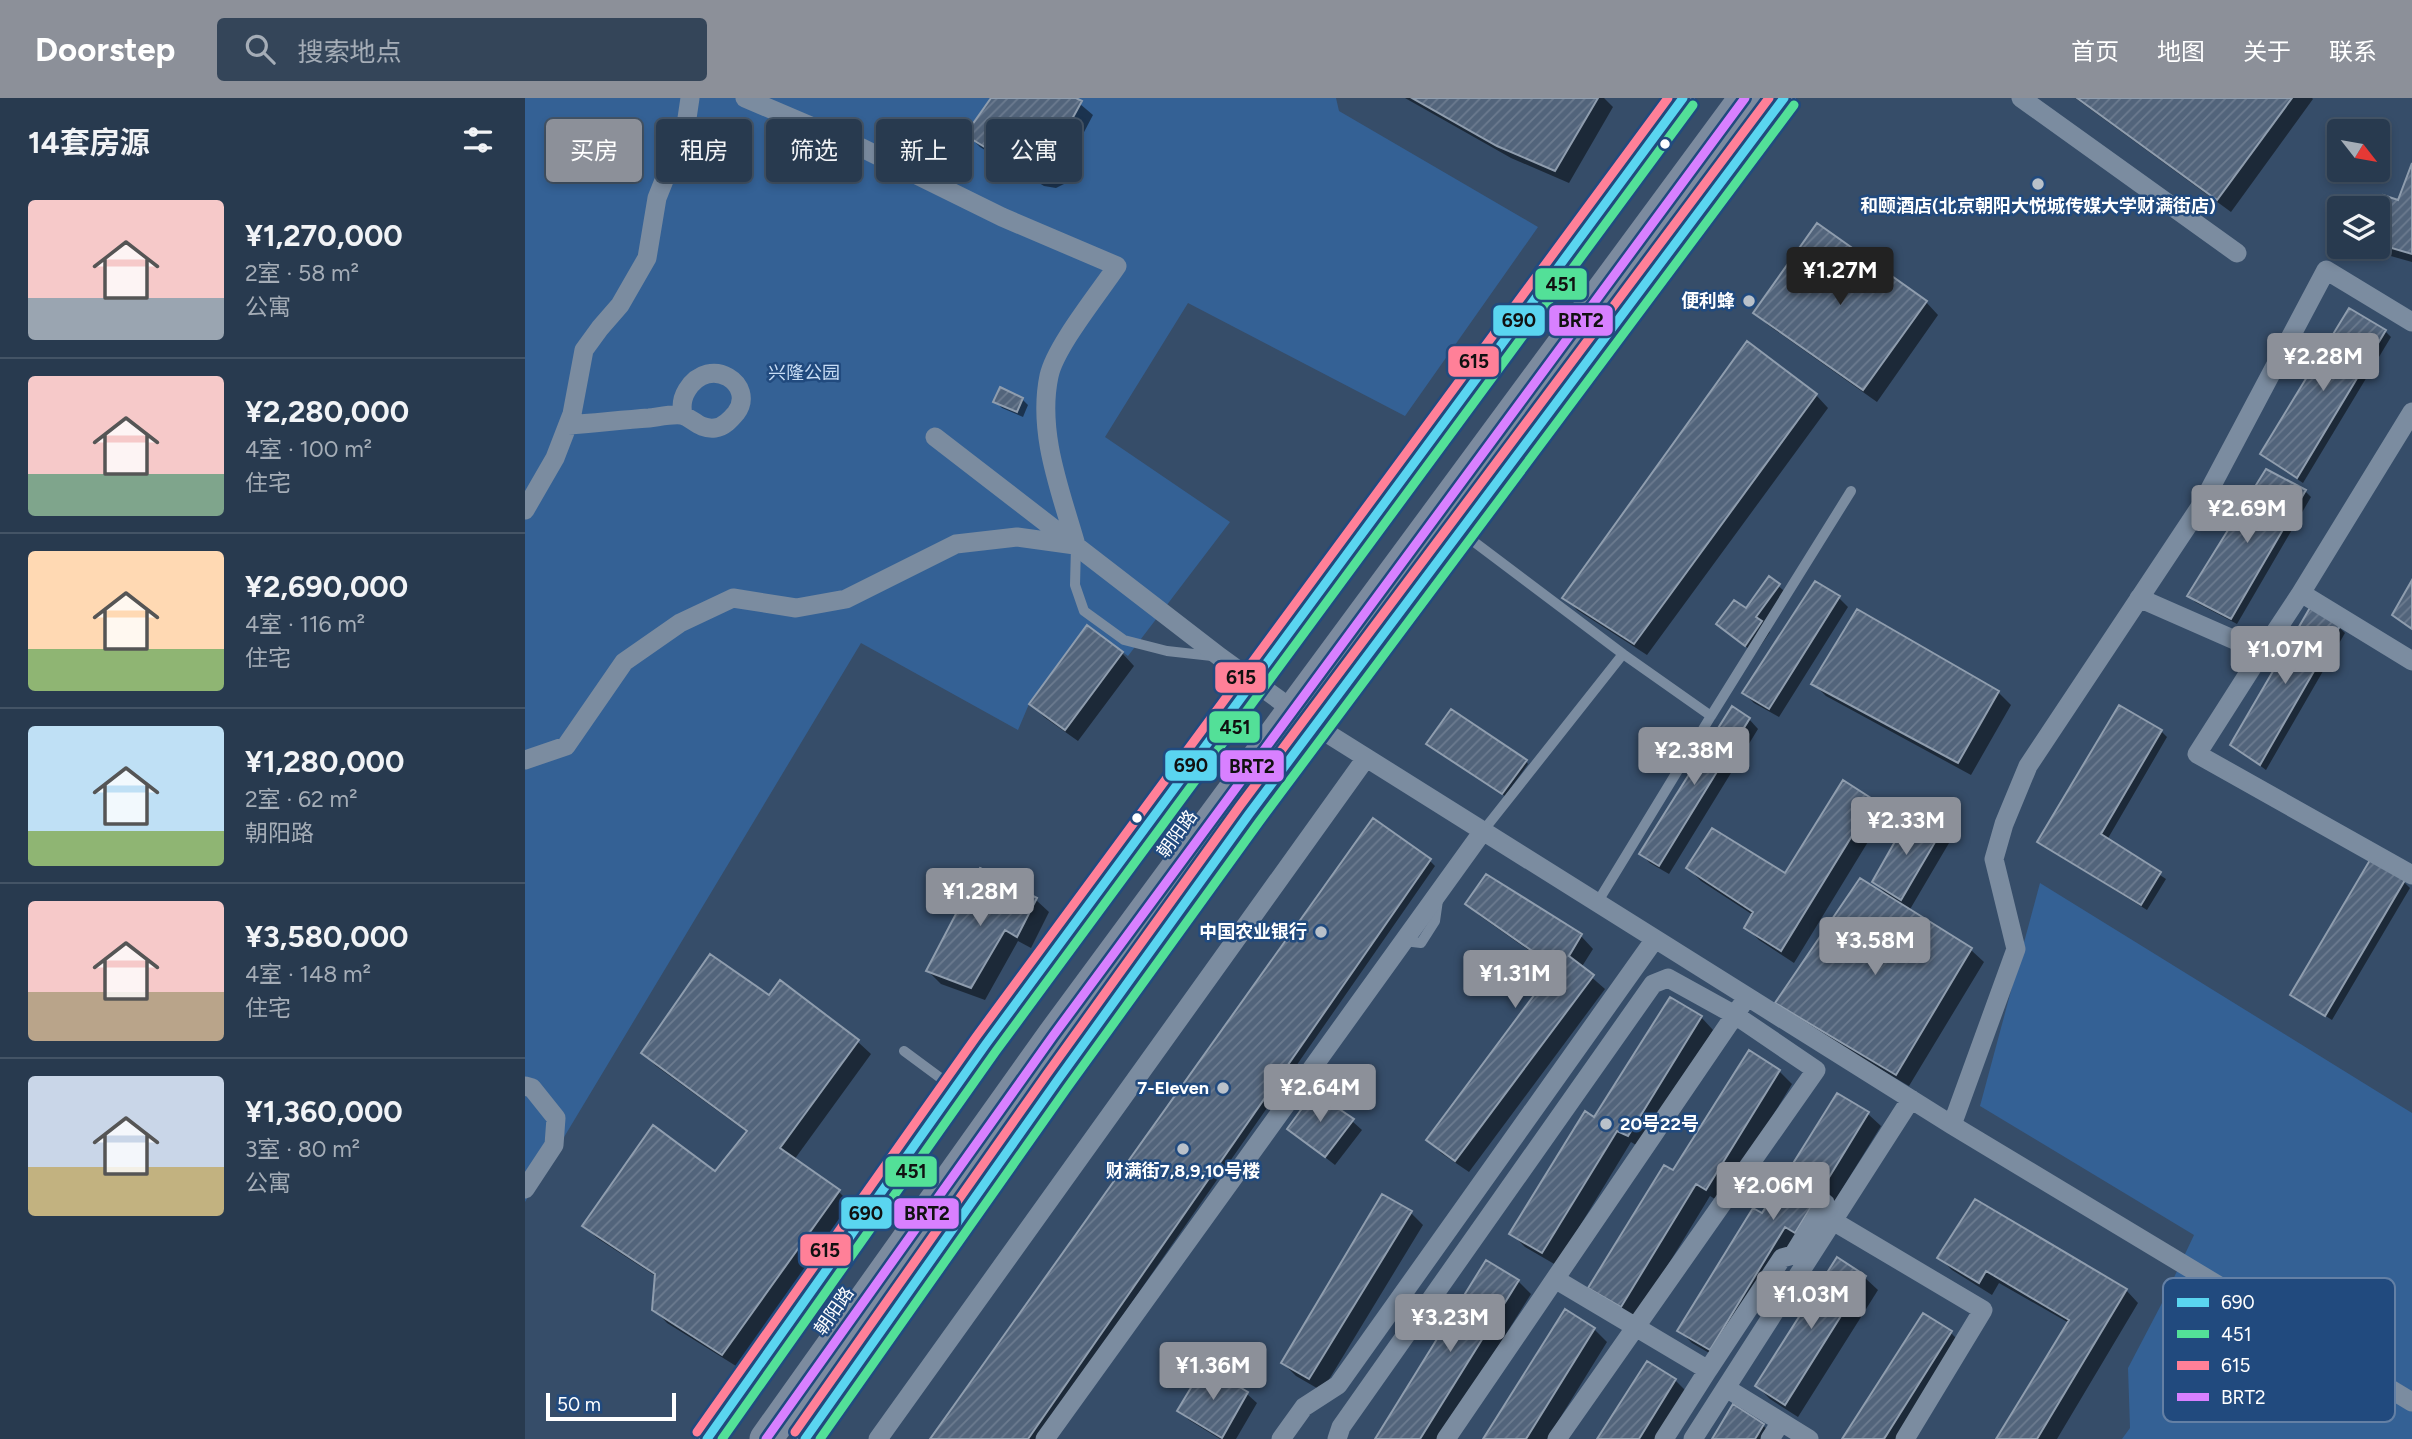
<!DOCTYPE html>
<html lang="zh">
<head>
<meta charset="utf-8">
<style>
	body { margin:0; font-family:Figtree,"Noto Sans SC",sans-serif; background:#344559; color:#f1f3f6; height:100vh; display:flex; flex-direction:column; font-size:26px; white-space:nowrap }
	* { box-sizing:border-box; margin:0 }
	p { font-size:23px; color:#a5adb7 }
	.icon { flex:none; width:38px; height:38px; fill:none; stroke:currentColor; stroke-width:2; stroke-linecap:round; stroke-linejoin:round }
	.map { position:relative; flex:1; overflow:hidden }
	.details { display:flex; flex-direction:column; background:#283a4f; width:525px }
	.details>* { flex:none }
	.hud { position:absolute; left:21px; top:21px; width:665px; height:63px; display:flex; gap:14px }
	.needle { width:46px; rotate:121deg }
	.tools { position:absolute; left:1802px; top:21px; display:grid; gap:14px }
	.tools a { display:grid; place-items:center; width:63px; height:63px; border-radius:7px; background:#283a4f; box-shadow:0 4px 10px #0003,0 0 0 2px #445466; font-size:35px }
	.scale { position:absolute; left:21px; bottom:18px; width:130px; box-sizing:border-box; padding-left:7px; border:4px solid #fff; border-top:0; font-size:19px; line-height:24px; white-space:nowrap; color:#fff; -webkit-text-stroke:5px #214a7e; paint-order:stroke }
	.price { position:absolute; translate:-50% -60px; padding:0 16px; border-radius:7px; background:#8c9099; color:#fff; font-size:23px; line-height:46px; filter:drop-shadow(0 2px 4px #0008) }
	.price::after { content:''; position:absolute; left:50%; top:42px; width:21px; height:16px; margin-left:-10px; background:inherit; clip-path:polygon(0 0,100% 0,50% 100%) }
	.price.selected { background:#222; color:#fff }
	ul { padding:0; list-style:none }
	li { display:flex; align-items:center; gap:21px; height:175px; padding:0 28px }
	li+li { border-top:2px solid #445466 }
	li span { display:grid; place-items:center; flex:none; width:196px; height:140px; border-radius:7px; color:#555 }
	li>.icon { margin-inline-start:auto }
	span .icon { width:84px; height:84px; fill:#fffc; stroke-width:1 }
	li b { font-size:30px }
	h2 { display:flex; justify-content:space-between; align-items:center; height:84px; padding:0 28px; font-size:30px }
	.pill { padding:0 24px; border-radius:7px; background:#283a4f; box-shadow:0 4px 10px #0003,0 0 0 2px #445466; font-size:24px; line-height:63px }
	.pill.selected { background:#8c9099; color:#fff }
	header { display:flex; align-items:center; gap:42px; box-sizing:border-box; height:98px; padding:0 35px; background:#8c9099; color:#fff }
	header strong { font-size:33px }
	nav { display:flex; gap:38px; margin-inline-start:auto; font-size:24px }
	.search { width:490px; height:63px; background:#344559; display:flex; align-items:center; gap:18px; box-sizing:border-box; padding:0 24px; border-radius:7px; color:#a5adb7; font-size:26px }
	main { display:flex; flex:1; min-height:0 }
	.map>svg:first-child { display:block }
</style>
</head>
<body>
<header>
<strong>Doorstep</strong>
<div class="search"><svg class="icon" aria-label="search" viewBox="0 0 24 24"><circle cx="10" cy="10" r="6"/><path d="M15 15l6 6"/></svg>搜索地点</div>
<nav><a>首页</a><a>地图</a><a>关于</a><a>联系</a></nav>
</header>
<main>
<section class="details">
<h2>14套房源<svg class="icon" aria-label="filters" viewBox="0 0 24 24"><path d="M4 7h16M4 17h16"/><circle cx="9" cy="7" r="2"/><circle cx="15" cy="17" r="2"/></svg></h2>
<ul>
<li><span style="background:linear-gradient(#f6c9c9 70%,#9aa5b1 0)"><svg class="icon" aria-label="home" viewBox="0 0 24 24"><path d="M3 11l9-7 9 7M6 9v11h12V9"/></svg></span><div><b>¥1,270,000</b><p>2室 · 58 m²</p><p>公寓</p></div></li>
<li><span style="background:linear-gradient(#f6c9c9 70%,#7fa58c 0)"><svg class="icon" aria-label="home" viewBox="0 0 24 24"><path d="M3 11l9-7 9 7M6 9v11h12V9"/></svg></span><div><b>¥2,280,000</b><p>4室 · 100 m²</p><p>住宅</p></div></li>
<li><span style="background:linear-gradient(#ffd9b3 70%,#8fb573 0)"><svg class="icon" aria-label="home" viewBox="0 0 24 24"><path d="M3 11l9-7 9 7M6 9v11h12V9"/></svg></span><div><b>¥2,690,000</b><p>4室 · 116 m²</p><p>住宅</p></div></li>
<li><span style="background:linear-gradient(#bfe0f5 75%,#8fb573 0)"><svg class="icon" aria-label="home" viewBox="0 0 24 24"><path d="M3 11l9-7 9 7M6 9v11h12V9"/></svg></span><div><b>¥1,280,000</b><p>2室 · 62 m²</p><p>朝阳路</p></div></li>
<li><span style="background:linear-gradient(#f6c9c9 65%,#b9a48a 0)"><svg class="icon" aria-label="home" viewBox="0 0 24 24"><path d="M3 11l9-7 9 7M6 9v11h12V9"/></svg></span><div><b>¥3,580,000</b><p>4室 · 148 m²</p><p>住宅</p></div></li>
<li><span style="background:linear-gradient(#c9d6e8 65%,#c2b280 0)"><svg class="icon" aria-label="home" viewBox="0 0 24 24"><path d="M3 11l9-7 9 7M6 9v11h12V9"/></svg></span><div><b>¥1,360,000</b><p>3室 · 80 m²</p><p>公寓</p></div></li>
</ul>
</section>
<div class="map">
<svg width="1887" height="1341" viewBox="0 0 1887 1341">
	<defs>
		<pattern id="building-hatch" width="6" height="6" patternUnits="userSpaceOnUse" patternTransform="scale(1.75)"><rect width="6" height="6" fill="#52647b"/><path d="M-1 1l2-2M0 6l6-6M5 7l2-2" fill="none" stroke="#6c7b8f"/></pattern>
	</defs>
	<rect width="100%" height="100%" fill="#364d69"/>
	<path fill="#346195" d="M0 0H811L814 13 1013 129 880 318 663 205 580 339 705 424 603 558 562 528 504 606 493 632 336 545 0 1104Z
		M1515 785 1887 1015V1341H1597L1605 1330 1603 1270 1636 1207 1669 1137 1455 1008Z"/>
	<path fill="#0007" d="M468 0H548L568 17 547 57 546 74 539 86 531 90 519 88 455 49 443 37Z
		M880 0H1079L1088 9 1044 85 986 60Z
		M1550 0H1787L1788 1 1706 114Z
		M1887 70V164L1855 155 1849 149H1853V114L1874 104Z
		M1401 204 1413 217 1352 304 1243 227 1231 215Z
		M1860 233 1866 239 1778 385 1743 362 1737 356Z
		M1291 297 1303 310 1122 557 1052 512 1040 499Z
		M497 301 503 307 498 319 477 310 471 304Z
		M1741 373 1780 393 1786 399 1712 526 1670 504 1665 498Z
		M1244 480 1264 497 1240 528 1245 534 1230 556 1193 526 1222 513Z
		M1314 500 1323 509 1254 619 1229 605 1219 595Z
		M1814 529 1820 535 1741 672 1707 647Z
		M597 555 609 568 553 643 519 619 507 606Z
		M1288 585 1473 594 1486 607 1446 677 1301 598Z
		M1224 621 1233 631 1144 776 1125 765 1116 756Z
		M1636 633 1642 639 1582 742 1641 781 1622 812 1520 749 1514 743Z
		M906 648 1001 663 1003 666 980 698Z
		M1348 703 1360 716 1269 865 1234 842 1221 829 1228 817 1176 783 1163 770 1260 777Z
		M1415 736 1424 745 1384 813 1446 852 1459 864 1384 988 1265 918 1252 905 1363 798 1349 784Z
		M904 762 910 768 512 1341H407Z
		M1846 764 1879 784 1885 790 1807 922 1768 897Z
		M511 802 524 814 506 850 493 843 460 902 416 886 403 873Z
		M942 806 1056 838 1068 851 1056 870 1080 891 944 1074 916 1055 904 1042 1030 871 955 818Z
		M255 885 333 944 346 956 269 1062 313 1093 326 1106 211 1268 142 1225 129 1211 132 1179 72 1140 59 1128 190 1075 223 1035 131 968 118 955 245 899Z
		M1176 919 1188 932 1116 1050 1106 1044 1031 1167 1000 1149 987 1136 1070 1021Z
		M1254 973 1267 986 1195 1104 1185 1098 1110 1221 1066 1190 1148 1075Z
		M1343 1016 1356 1028 1283 1146 1273 1141 1198 1263 1167 1245 1154 1232 1237 1118Z
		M827 1023 837 1032 810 1067 764 1031Z
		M885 1114 898 1127 797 1293 771 1278 758 1265Z
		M1414 1159 1601 1192 1613 1205 1532 1341H1473L1544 1225 1474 1185 1467 1197 1427 1172Z
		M1313 1162 1340 1180 1353 1192 1273 1319 1245 1301 1232 1288Z
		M962 1165 993 1183 1006 1196 915 1341H852Z
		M1041 1213 1069 1231 1082 1244 1022 1341H960Z
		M1399 1217 1426 1235 1439 1248 1380 1341H1319Z
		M679 1270 722 1296 732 1305 711 1341H695L664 1322 655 1313Z
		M1150 1282 1163 1295 1134 1341H1075Z
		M1238 1327 1250 1341H1189Z"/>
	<path fill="url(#building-hatch)" stroke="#8f9dae" stroke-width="2" d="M466 0H551L557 3 535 43 533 60 527 73 517 77 504 76 440 37Z
		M887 0H1073L1030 73 972 48Z
		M1552 0H1767L1692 102Z
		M1887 65V156L1853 146V110L1858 97 1873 102Z
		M1292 125 1402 203 1338 292 1228 215Z
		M1824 210 1861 232 1772 380 1735 356Z
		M1222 243 1292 296 1109 546 1037 500Z
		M475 289 498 300 492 314 468 304Z
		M1741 371 1781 392 1706 521 1662 498Z
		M1244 478 1255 486 1231 519 1237 523 1220 548 1191 526 1209 502 1221 510Z
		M1887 482V531L1867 517Z
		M1290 483 1315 498 1244 611 1217 595Z
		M1786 508 1815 528 1735 667 1705 647Z
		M1332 511 1474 593 1433 665 1286 586Z
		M562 527 598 554 540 632 504 606Z
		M1594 607 1637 632 1576 736 1636 774 1616 807 1512 744Z
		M1207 608 1225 620 1134 768 1114 756Z
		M926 611 1002 662 977 696 901 646Z
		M1318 682 1349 702 1256 853 1219 830 1228 814 1161 770 1187 730 1260 775Z
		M1385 717 1416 734 1376 802 1347 784Z
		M848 720 906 761 503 1341H405Z
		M1845 762 1880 782 1800 918 1765 897Z
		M455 770 512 800 492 839 480 832 446 890 401 873Z
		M961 776 1057 836 1044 858 1069 877 930 1063 901 1042 1030 869 940 806Z
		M1335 780 1447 850 1371 977 1250 905Z
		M185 856 244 897 255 882 334 942 255 1050 315 1092 197 1257 127 1212 130 1176 57 1128 128 1027 190 1073 222 1033 116 955Z
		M1145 899 1177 918 1103 1038 1092 1033 1017 1155 984 1136 1060 1013 1069 1019Z
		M1224 952 1255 972 1181 1092 1171 1086 1096 1209 1063 1190 1139 1067 1148 1072Z
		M789 994 829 1021 800 1059 762 1031Z
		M1312 995 1344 1014 1270 1135 1260 1129 1185 1252 1152 1233 1228 1110 1237 1115Z
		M857 1096 887 1113 784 1281 756 1265Z
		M1450 1101 1602 1191 1512 1341H1471L1544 1222 1461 1173 1454 1185 1412 1160Z
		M1312 1159 1341 1178 1260 1307 1230 1288Z
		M961 1162 994 1182 895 1341H850Z
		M1040 1211 1070 1230 1001 1341H958Z
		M1398 1215 1427 1233 1359 1341H1317Z
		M1122 1263 1151 1281 1114 1341H1072Z
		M679 1268 723 1294 697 1340 652 1313Z
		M1208 1306 1239 1326 1230 1341H1187Z"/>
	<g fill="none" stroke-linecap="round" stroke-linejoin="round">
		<path stroke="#7b8ca0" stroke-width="10" d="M936 434 1098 556
			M551 448 550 487 559 513 599 542 642 553 687 558
			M1186 618 1326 393
			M958 733 1098 556 1186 618 1072 805
			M879 843 896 845 910 823 913 802
			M379 953 429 990"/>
		<path stroke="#7b8ca0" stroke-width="19" d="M220 0 337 50 477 119 592 168C574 195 530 249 524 278 512 335 536 394 551 447
			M1496 0 1712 155
			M43 327C70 325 97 322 124 320 133 319 146 316 156 317 167 319 174 332 190 330 199 329 206 321 211 315 232 287 185 255 162 292 157 300 156 308 158 317
			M410 339 695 559 789 627 1427 1027 1887 1304
			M0 412 30 360 47 316 59 252 75 230 95 207 122 160 132 100 161 27 165 0
			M1776 495 1887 314
			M1614 500 1737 554 1776 495 1887 563
			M1737 554 1672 656 1887 777
			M0 662 41 648 99 564 155 525 208 500 271 510 321 501 431 446 492 439 550 447
			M0 988 7 990 31 1020 29 1047 0 1091
			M1427 1027 1491 851 1469 761 1479 726 1503 668 1677 406 1801 172 1887 224
			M1308 1123 1458 1212 1380 1341
			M1030 1181 1183 1272 1257 1160 1268 1157 1300 1105
			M1201 1290 1284 1341
			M353 1341 841 660
			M520 1341 958 733
			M756 1341 779 1309 813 1287 1130 841
			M812 1341 816 1329 1128 886 1143 880 1210 917 1291 972 1032 1341
			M921 1341 1216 908
			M1139 1341 1183 1272
			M1168 1341 1386 1001
			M1245 1341 1256 1324"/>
		<path stroke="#7b8ca0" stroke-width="24" d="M182 1341 461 946 1158 0
			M280 1341C448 1102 615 863 789 628 944 418 1104 211 1259 0"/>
		<path stroke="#7c8b9f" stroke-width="33" d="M241 1341 528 938 1220 0"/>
		<g stroke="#214a7e" stroke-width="14">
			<path id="bus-1" d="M182 1341 461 946 1158 0
				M280 1341 532 983 724 716 1259 0"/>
		</g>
		<g stroke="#214a7e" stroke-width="14">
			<path id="bus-2" d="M197 1341 471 953 1168 7
				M295 1341 542 990 734 724 1269 7"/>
		</g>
		<g stroke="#214a7e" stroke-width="14">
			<path id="bus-3" d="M172 1334 451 939 1143 0
				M270 1334 522 976 714 709 1244 0"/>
		</g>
		<g stroke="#214a7e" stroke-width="14">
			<path id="bus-4" d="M241 1341 528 938 1220 0"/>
		</g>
		<use href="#bus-1" stroke="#5ad5f0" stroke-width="9"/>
		<use href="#bus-2" stroke="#53e098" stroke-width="9"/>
		<use href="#bus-3" stroke="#ff8098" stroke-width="9"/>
		<use href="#bus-4" stroke="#d880ff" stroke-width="9"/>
	</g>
	<g fill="#fff" stroke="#214a7e" stroke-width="2.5">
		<circle cx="1140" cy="46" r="6"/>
		<circle cx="612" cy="720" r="6"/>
	</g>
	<g fill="#b9c1ca" stroke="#214a7e" stroke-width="2.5">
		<circle cx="1513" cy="86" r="7"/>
		<circle cx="1224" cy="203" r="7"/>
		<circle cx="796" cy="834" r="7"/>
		<circle cx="698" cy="990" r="7"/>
		<circle cx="1081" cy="1026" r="7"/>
		<circle cx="658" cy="1051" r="7"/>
	</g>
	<g text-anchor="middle" stroke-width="5" stroke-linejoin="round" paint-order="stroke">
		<g font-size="18" font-weight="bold" fill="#fff" stroke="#214a7e" text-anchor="end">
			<text x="1513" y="114" text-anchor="middle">和颐酒店(北京朝阳大悦城传媒大学财满街店)</text>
			<text x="1210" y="209">便利蜂</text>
			<text x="782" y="840">中国农业银行</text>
			<text x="684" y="996">7-Eleven</text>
			<text x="1095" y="1032" text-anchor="start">20号22号</text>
			<text x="658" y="1079" text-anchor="middle">财满街7,8,9,10号楼</text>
		</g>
		<g font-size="18" fill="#c8ddf5" stroke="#214a7e">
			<text x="279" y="281">兴隆公园</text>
		</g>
		<g font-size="18" fill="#fff" stroke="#214a7e">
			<text transform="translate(652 736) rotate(-54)" y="6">朝阳路</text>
			<text transform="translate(309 1213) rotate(-55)" y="6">朝阳路</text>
		</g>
	</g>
	<rect x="1638" y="1180" width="232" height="144" rx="10" fill="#214a7e" stroke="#6480a5" stroke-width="2"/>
	<rect x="1652" y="1200" width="32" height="9" fill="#5ad5f0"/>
	<rect x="1652" y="1232" width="32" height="8" fill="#53e098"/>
	<rect x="1652" y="1263" width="32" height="9" fill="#ff8098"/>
	<rect x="1652" y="1295" width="32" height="8" fill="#d880ff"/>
	<g font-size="19" fill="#fff">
		<text x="1696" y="1211">690</text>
		<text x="1696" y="1243">451</text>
		<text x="1696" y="1274">615</text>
		<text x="1696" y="1306">BRT2</text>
	</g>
	<g stroke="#214a7e" stroke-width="2.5">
		<rect x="1009" y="169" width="54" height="34" rx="7" fill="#53e098"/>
		<rect x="967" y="206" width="54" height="33" rx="7" fill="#5ad5f0"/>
		<rect x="1023" y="206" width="66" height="33" rx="7" fill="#d880ff"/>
		<rect x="922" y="247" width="53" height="33" rx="7" fill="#ff8098"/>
		<rect x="689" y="563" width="53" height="33" rx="7" fill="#ff8098"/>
		<rect x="683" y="612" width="53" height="34" rx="7" fill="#53e098"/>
		<rect x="639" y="651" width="54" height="33" rx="7" fill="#5ad5f0"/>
		<rect x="694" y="651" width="66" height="34" rx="7" fill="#d880ff"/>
		<rect x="359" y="1057" width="54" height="33" rx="7" fill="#53e098"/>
		<rect x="315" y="1098" width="53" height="34" rx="7" fill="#5ad5f0"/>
		<rect x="368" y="1099" width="67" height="33" rx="7" fill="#d880ff"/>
		<rect x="274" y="1135" width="53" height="34" rx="7" fill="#ff8098"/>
	</g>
	<g font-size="19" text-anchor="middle" font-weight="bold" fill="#111">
		<text x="1036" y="193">451</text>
		<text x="994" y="229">690</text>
		<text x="1056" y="229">BRT2</text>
		<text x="949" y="270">615</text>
		<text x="716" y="586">615</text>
		<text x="710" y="636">451</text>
		<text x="666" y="674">690</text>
		<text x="727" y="675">BRT2</text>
		<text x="386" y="1080">451</text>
		<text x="341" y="1122">690</text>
		<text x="402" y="1122">BRT2</text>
		<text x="300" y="1159">615</text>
	</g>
</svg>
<div class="tools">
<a><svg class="needle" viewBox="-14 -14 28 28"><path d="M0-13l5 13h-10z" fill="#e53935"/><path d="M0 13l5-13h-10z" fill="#a5adb7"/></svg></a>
<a><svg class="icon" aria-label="layers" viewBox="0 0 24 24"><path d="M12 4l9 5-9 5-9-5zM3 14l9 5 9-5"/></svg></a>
</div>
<div class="scale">50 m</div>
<b class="price selected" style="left:1315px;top:209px">¥1.27M</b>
<b class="price" style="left:1798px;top:295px">¥2.28M</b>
<b class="price" style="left:1722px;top:447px">¥2.69M</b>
<b class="price" style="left:1760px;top:588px">¥1.07M</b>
<b class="price" style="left:1169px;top:689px">¥2.38M</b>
<b class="price" style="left:1381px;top:759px">¥2.33M</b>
<b class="price" style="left:455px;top:830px">¥1.28M</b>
<b class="price" style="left:1350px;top:879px">¥3.58M</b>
<b class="price" style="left:990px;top:912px">¥1.31M</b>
<b class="price" style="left:795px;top:1026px">¥2.64M</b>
<b class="price" style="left:1248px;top:1124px">¥2.06M</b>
<b class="price" style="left:1286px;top:1233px">¥1.03M</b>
<b class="price" style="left:925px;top:1256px">¥3.23M</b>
<b class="price" style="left:688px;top:1304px">¥1.36M</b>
<div class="hud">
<a class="pill selected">买房</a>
<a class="pill">租房</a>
<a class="pill">筛选</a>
<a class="pill">新上</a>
<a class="pill">公寓</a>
</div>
</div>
</main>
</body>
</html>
